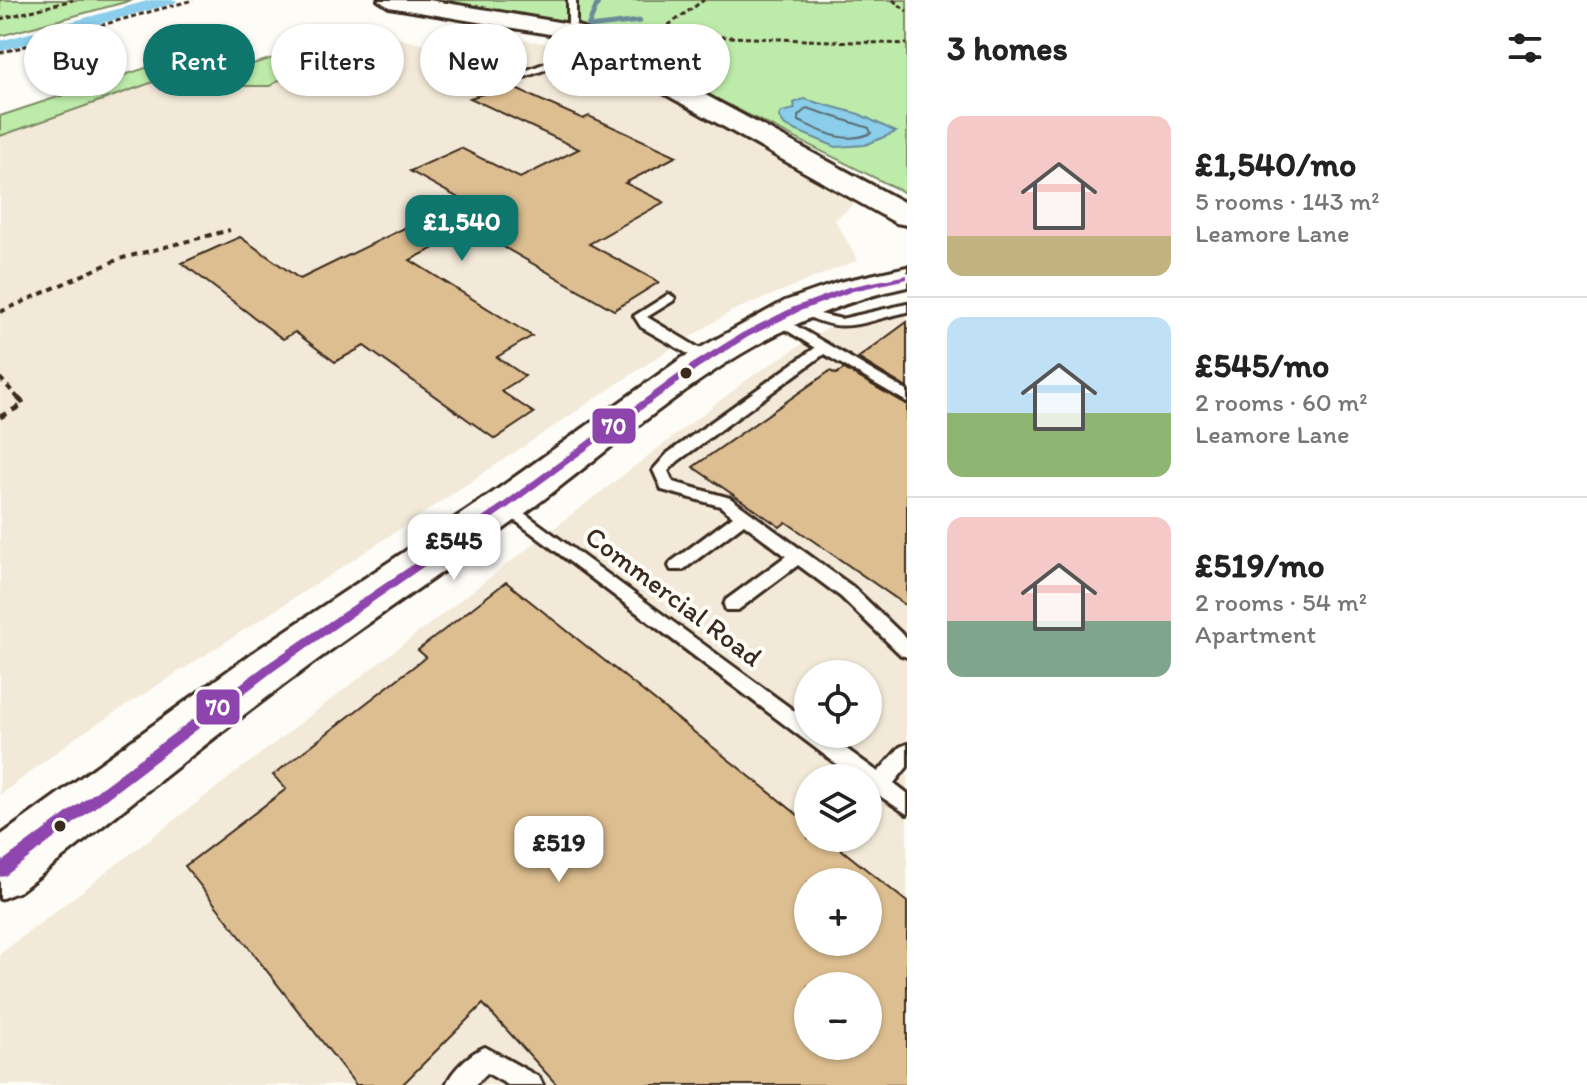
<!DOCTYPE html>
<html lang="en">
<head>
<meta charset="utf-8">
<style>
	body { margin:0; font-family:Itim,sans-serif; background:#f2f2f2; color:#222; height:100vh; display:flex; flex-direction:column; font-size:30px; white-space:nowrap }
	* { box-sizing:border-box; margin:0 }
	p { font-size:26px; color:#767676 }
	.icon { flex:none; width:44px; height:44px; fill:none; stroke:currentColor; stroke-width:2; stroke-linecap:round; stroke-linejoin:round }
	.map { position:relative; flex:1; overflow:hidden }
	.details { display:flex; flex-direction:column; background:#fff; width:680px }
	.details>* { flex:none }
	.hud { position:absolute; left:24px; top:24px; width:760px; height:72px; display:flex; gap:16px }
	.fabs { position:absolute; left:794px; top:660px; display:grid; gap:16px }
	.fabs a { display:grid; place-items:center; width:88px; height:88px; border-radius:50%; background:#fff; box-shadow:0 2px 6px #0004; font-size:40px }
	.price { position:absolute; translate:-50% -68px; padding:0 18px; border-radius:16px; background:#fff; color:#222; font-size:26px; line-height:52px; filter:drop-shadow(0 2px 4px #0008) }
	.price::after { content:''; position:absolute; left:50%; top:48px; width:24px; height:18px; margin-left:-12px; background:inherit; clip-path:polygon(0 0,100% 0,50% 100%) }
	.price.selected { background:#0f766e; color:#fff }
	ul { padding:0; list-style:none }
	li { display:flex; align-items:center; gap:24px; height:200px; padding:0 40px }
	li+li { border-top:2px solid #e0e0e0 }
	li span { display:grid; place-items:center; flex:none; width:224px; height:160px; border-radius:16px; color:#555 }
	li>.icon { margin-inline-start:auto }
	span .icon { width:96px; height:96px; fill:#fffc; stroke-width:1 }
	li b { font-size:34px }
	h2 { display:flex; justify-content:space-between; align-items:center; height:96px; padding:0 40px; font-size:34px }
	.chip { padding:0 28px; border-radius:36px; background:#fff; box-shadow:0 2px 6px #0004; font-size:28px; line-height:72px }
	.chip.selected { background:#0f766e; color:#fff }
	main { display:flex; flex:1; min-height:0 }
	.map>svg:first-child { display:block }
</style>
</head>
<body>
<main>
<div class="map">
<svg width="907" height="1085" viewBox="0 0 907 1085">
	<rect width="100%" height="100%" fill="#fdfcf7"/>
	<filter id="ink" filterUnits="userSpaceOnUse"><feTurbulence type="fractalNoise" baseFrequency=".0125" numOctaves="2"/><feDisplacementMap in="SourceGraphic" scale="16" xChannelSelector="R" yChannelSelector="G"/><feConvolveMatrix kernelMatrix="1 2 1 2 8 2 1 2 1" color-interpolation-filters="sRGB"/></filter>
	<g filter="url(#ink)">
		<path fill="#f3e9d8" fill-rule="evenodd" d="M366 30 433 47 494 35 544 43 610 69 863 196 835 220 858 260 732 311 656 358 335 572 75 738 0 795V116L185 55 220 74Z
			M907 305V1085H0V954L752 376 837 322ZM808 674H868V734H808ZM808 778H868V838H808ZM808 882H868V942H808ZM808 986H868V1046H808Z"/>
		<path fill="#bdeba9" stroke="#7c8a64" stroke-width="2" d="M0 0H133L0 36Z
			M424 0H907V194L597 39Z
			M339 38 332 48 296 60 287 75 270 86H243L199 78 162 79 0 136V116L185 55 220 74Z"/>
		<path fill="#8aceeb" stroke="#6a8c99" stroke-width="2" d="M804 99 859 114 896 132 865 145 836 147 785 126 779 117 781 112 795 109 794 103Z"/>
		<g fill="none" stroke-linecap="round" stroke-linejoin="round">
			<path stroke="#5b6c70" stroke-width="2" d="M807 108 869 128 871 133C845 145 823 132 799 121L798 116Z"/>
			<path stroke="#6a8c99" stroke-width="5" d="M588 27 640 21
				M587 29 599 0"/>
			<path fill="#8aceeb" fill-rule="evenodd" d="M151 0H177L175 3 0 51V41Z"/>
		</g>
		<path fill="#ddbe90" stroke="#3b2a1e" stroke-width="2" fill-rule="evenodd" d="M509 86 583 119 589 116 677 156 625 183 664 202 589 244 659 282 614 310 472 229 410 260 532 336 497 357 525 376 501 391 534 413 495 439 364 346 335 362 295 332 283 339 182 263 240 237 300 279 462 200 410 171 461 148 520 178 579 149 470 98Z
			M907 322V388L858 358Z
			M844 369 907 405V606L786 522 780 527 693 467 830 371 836 374Z
			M506 582 808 823V838H827L907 902V1085H557L483 1004 402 1085H356L185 866 286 789 273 775 426 657 418 650ZM808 882H868V942H808ZM808 986H868V1046H808Z"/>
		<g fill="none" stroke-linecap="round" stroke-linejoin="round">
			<g stroke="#3b2a1e" stroke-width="6">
				<path id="lane" d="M568 0H576V24L568 33 564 30 568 24Z
					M546 63 625 75 650 71 655 74 625 81 547 69 485 91 477 89Z
					M669 294 675 298 673 301 647 317 712 356V362H702L641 327 634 316Z
					M799 303 820 314 841 319 907 304V312C857 323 843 337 795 310L793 307Z
					M776 314 907 391V402L824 354 678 461 668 471 673 482 730 498 853 587 907 639V657L901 655 841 597 798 565 738 610H726L724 605 726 600 786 556 744 524 683 570H671L669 566 671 562 733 516 720 506 662 490 653 470 668 453 815 348 772 321 770 318Z
					M505 499 808 721V734H826L878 772 900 747 907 744V767L894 783 907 793V814L868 788V778H855L500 509 497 505 500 501Z
					M485 1047 539 1077 543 1085H508L487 1073 475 1085H446C452 1070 470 1053 485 1047Z"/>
			</g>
			<g stroke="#3b2a1e" stroke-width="6">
				<path id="secondary" d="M378 0H429L576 25 907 204V225L896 223 561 36 389 7Z
					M907 267V287C747 321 647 423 520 517 453 566 384 611 317 660 216 734 119 814 20 891L0 899V836L254 652 491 494 682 358 785 301 839 282Z"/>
			</g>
			<path stroke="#3b2a1e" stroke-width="3" stroke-dasharray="5 3" stroke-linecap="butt" d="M893 0 907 11
				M0 19 73 0
				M625 33 907 44
				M642 44 704 0
				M0 53 193 0"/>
			<path stroke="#3b2a1e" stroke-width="4" stroke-dasharray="6 5" stroke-linecap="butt" d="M0 312 119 259 230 230
				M0 378 18 398"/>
			<path stroke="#3b2a1e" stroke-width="5" stroke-dasharray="8 6" stroke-linecap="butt" d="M0 417 24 404 16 396"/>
			<use href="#lane" fill="#fdfcf7" fill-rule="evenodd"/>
			<use href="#secondary" fill="#fdfcf7" fill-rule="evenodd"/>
			<g stroke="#fdfcf7" stroke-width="6">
				<path id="bus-1" d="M907 275V279L853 291 800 311 748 337 698 368 509 507 275 670 5 876 0 877V863L267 664 503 503 692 364 742 333 794 307 848 287Z"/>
			</g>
			<use href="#bus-1" fill="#8e44ad" fill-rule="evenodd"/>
		</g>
	</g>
	<g fill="#3b2a1e" stroke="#fdfcf7" stroke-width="3">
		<circle cx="686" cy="373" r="7"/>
		<circle cx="60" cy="826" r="7"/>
	</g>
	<g text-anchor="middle" stroke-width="8" stroke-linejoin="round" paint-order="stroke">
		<g font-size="28" fill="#3b2a1e" stroke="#fdfcf7">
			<text transform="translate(674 596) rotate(37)" y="10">Commercial Road</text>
		</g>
	</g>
	<g stroke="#fdfcf7" stroke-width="3">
		<rect x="591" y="407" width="46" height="38" rx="8" fill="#8e44ad"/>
		<rect x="195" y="688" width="46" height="38" rx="8" fill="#8e44ad"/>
	</g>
	<g font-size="22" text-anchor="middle" font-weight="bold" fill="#fff">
		<text x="614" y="434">70</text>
		<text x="218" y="715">70</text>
	</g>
</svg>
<div class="fabs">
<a><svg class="icon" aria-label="locate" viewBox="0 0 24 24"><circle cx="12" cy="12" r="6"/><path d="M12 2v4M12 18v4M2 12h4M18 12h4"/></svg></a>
<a><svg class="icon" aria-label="layers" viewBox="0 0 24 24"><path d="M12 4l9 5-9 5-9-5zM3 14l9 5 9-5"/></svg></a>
<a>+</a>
<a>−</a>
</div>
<b class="price selected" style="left:462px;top:263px">£1,540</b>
<b class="price" style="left:454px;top:582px">£545</b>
<b class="price" style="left:559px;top:884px">£519</b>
<div class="hud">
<a class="chip">Buy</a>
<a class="chip selected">Rent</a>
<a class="chip">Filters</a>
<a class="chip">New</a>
<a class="chip">Apartment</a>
</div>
</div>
<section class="details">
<h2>3 homes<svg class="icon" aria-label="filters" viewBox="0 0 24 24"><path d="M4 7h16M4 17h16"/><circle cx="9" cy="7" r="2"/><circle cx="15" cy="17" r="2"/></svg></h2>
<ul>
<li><span style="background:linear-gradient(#f6c9c9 75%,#c2b280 0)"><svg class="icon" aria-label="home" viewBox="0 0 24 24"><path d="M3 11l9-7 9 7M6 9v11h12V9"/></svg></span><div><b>£1,540/mo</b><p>5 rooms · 143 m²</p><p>Leamore Lane</p></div></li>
<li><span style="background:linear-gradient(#bfe0f5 60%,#8fb573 0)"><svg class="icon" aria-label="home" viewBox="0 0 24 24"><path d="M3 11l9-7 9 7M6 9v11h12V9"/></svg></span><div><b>£545/mo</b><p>2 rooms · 60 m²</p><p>Leamore Lane</p></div></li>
<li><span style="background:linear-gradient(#f6c9c9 65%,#7fa58c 0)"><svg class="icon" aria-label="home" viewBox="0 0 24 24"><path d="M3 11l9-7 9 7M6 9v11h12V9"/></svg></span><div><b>£519/mo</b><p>2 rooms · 54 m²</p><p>Apartment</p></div></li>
</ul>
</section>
</main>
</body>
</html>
